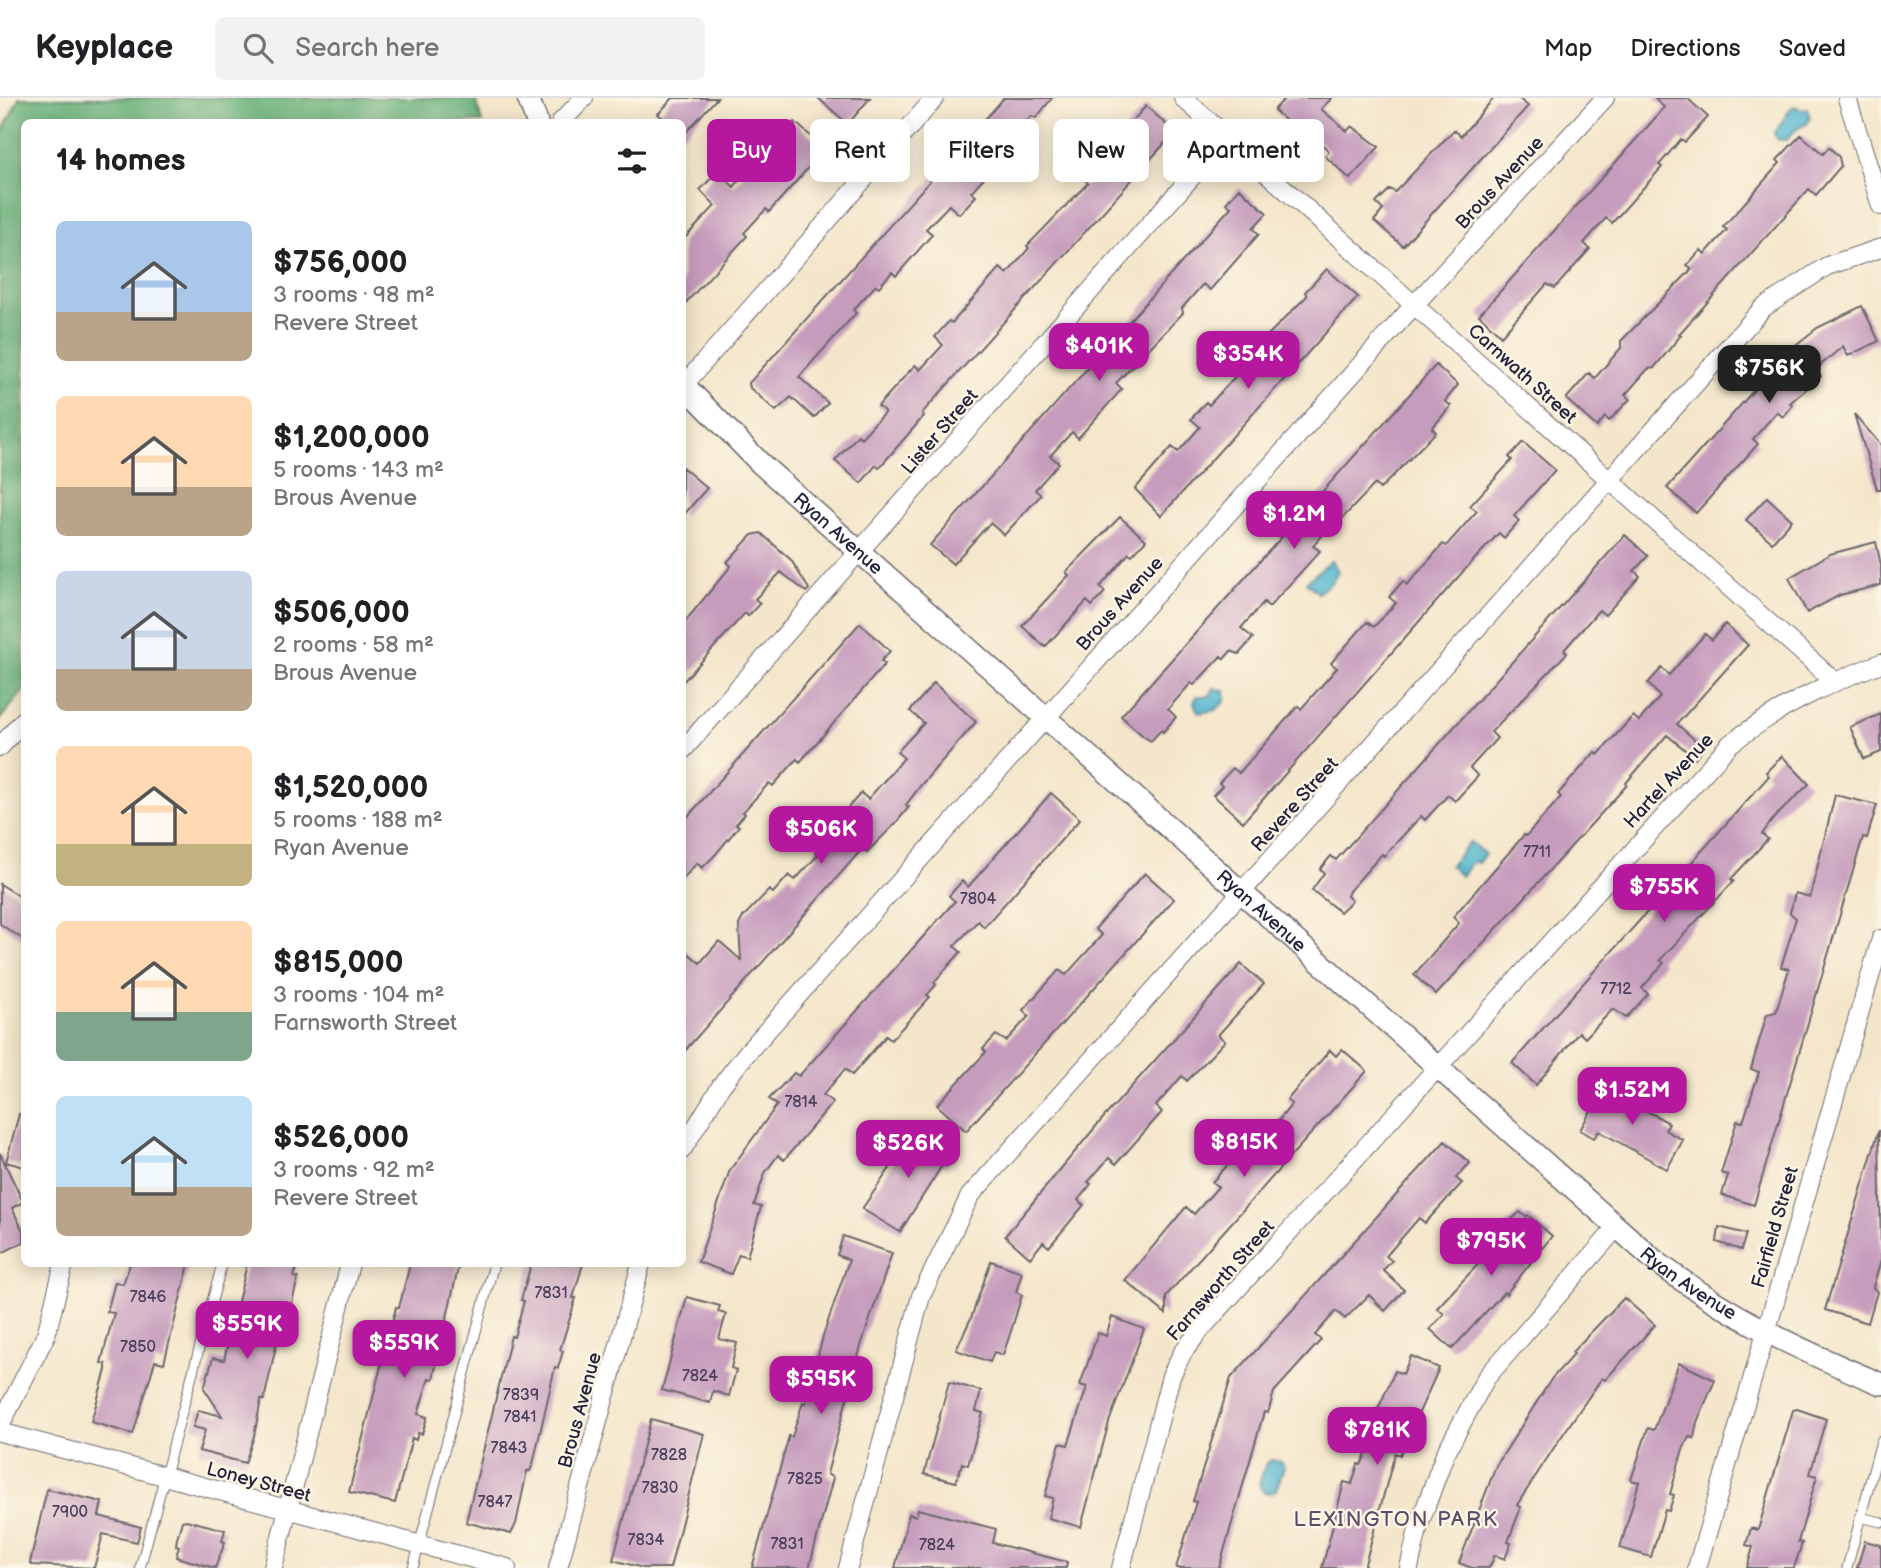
<!DOCTYPE html>
<html lang="en">
<head>
<meta charset="utf-8">
<style>
	body { margin:0; font-family:"Balsamiq Sans",sans-serif; background:#f2f2f2; color:#202124; height:100vh; display:flex; flex-direction:column; font-size:26px; white-space:nowrap }
	* { box-sizing:border-box; margin:0 }
	p { font-size:23px; color:#757577 }
	.icon { flex:none; width:38px; height:38px; fill:none; stroke:currentColor; stroke-width:2; stroke-linecap:round; stroke-linejoin:round }
	.map { position:relative; flex:1; overflow:hidden }
	.side { position:absolute; left:21px; top:21px; width:665px; height:1148px; display:flex; flex-direction:column; background:#fff; border-radius:10px; box-shadow:0 4px 18px #0003 }
	.side>* { flex:none }
	.guide { position:absolute; left:707px; top:21px; width:665px; height:63px; display:flex; gap:14px }
	.price { position:absolute; translate:-50% -60px; padding:0 16px; border-radius:14px; background:#b5179e; color:#fff; font-size:23px; line-height:46px; filter:drop-shadow(0 2px 4px #0008) }
	.price::after { content:''; position:absolute; left:50%; top:42px; width:21px; height:16px; margin-left:-10px; background:inherit; clip-path:polygon(0 0,100% 0,50% 100%) }
	.price.selected { background:#222; color:#fff }
	ul { padding:0; list-style:none }
	li { display:flex; align-items:center; gap:21px; height:175px; padding:0 35px }
	li span { display:grid; place-items:center; flex:none; width:196px; height:140px; border-radius:10px; color:#555 }
	li>.icon { margin-inline-start:auto }
	span .icon { width:84px; height:84px; fill:#fffc; stroke-width:1 }
	li b { font-size:30px }
	h2 { display:flex; justify-content:space-between; align-items:center; height:84px; padding:0 35px; font-size:30px }
	.tag { padding:0 24px; border-radius:10px; background:#fff; box-shadow:0 4px 18px #0003; font-size:24px; line-height:63px }
	.tag.selected { background:#b5179e; color:#fff }
	header { display:flex; align-items:center; gap:42px; box-sizing:border-box; height:98px; padding:0 35px; background:#fff; border-bottom:2px solid #e0e0e0 }
	header strong { font-size:33px }
	nav { display:flex; gap:38px; margin-inline-start:auto; font-size:24px }
	.search { width:490px; height:63px; background:#f2f2f2; display:flex; align-items:center; gap:18px; box-sizing:border-box; padding:0 24px; border-radius:10px; color:#757577; font-size:26px }
	.map>svg:first-child { display:block }
</style>
</head>
<body>
<header>
<strong>Keyplace</strong>
<div class="search"><svg class="icon" aria-label="search" viewBox="0 0 24 24"><circle cx="10" cy="10" r="6"/><path d="M15 15l6 6"/></svg>Search here</div>
<nav><a>Map</a><a>Directions</a><a>Saved</a></nav>
</header>
<div class="map">
<svg width="1881" height="1470" viewBox="0 0 1881 1470">
	<rect width="100%" height="100%" fill="#fcf5e5"/>
	<filter id="ink" filterUnits="userSpaceOnUse"><feTurbulence type="fractalNoise" baseFrequency=".0143" numOctaves="2"/><feDisplacementMap in="SourceGraphic" scale="14" xChannelSelector="R" yChannelSelector="G"/><feConvolveMatrix kernelMatrix="1 2 1 2 8 2 1 2 1" color-interpolation-filters="sRGB"/></filter>
	<filter id="wash" filterUnits="userSpaceOnUse"><feTurbulence type="fractalNoise" baseFrequency=".00686" numOctaves="4" result="noise"/><feDisplacementMap in="SourceGraphic" scale="28" xChannelSelector="R" yChannelSelector="G"/><feGaussianBlur stdDeviation="1.57" result="paint"/><feColorMatrix in="noise" values="0 0 0 0 0 0 0 0 0 0 0 0 0 0 0 0 0 1.4 0 .05"/><feComposite in="paint" operator="in"/></filter>
	<g filter="url(#wash)">
		<rect width="100%" height="100%" fill="#f4e6cb"/>
		<path fill="#66b078" stroke="#44695a" stroke-width="2" d="M19 0H475L482 24H24V593L0 621V38Z"/>
		<path fill="#4eb5cd" stroke="#386c84" stroke-width="2" d="M1796 8 1798 11 1807 10 1810 20 1807 26 1797 30 1787 42H1778L1774 36 1791 10Z
			M1331 463 1338 473 1331 485 1318 495 1306 484Z
			M1214 590 1225 593 1226 602 1216 612 1199 615 1194 605 1197 598H1210Z
			M1470 744 1485 756 1477 765 1473 763 1461 778 1450 768Z
			M1272 1362 1281 1364 1284 1369 1276 1392 1271 1395 1263 1394 1259 1386 1266 1365Z"/>
		<g id="blocks">
			<path fill="#c69cbd" d="M673 0H717L682 39V24H668L658 16Z
				M818 0H870L848 26Z
				M1004 0H1052L1036 20 1032 18 1023 25 1000 51 1005 56 971 94 976 98 959 116 949 107 926 131 932 136 930 139 896 178 892 174 879 189 876 187 853 212 856 215 799 279 828 305 814 320 791 299 776 313 750 290 749 285Z
				M1285 0H1332L1321 11 1347 33 1352 28 1379 49 1350 81 1325 58 1329 53 1304 29 1299 35 1274 12Z
				M1494 0H1518L1528 8 1403 148 1374 123 1383 112 1376 105 1390 91 1395 94 1454 32 1461 38Z
				M1654 0H1687L1708 19 1685 44 1681 41 1659 67 1662 69 1612 125 1606 120 1584 145 1590 151 1555 190 1547 186 1501 238 1479 217 1656 19 1664 9Z
				M1146 8 1175 34 922 315 924 318 879 370 876 367 861 385 835 363 858 337 861 340 885 314 878 308 915 267 920 272 943 247 935 239 949 223 952 225 1000 170 1007 176 1029 150 1027 148 1088 85 1082 79Z
				M795 24 825 51 769 114 766 111 744 135 747 138 682 209V143L715 108 700 92 718 73 734 89 782 30 786 33Z
				M1801 37 1823 56 1829 49 1839 59 1841 68 1816 97 1809 91 1679 236 1681 237 1654 270 1648 271 1625 297 1630 301 1609 323 1605 319 1597 329 1566 301 1589 275 1595 280 1621 250V243L1692 171 1687 167 1701 152 1705 156 1727 132 1723 129 1780 65 1777 62Z
				M1239 90 1267 115 1253 130 1259 136 1210 192 1203 186 1182 210 1183 215 1116 285 1122 291 1078 340 1072 334 1050 358 1059 365 1035 392 1041 397 1004 437 990 425 953 466 930 447 1231 109 1226 105Z
				M1327 171 1358 199 1161 418 1135 391 1172 349 1178 354 1200 329 1191 321 1206 304 1209 307 1244 269 1250 274 1272 249 1264 241 1307 198 1305 194Z
				M1862 208 1879 243 1848 258 1843 248 1815 272 1821 278 1790 305 1793 307 1783 319 1777 314 1753 341 1758 346 1696 415 1667 390 1780 263 1778 261 1817 230Z
				M1436 267 1458 287 1445 303 1451 308 1432 330 1436 334 1380 391 1375 386 1338 425 1336 422 1313 448 1320 453 1269 509 1264 504 1241 530 1253 540 1239 556 1231 553 1224 561 1221 558 1194 587 1191 585 1168 611 1176 619 1163 634 1161 632 1151 643 1143 638 1121 618Z
				M1854 316 1881 347V391H1877Z
				M1523 344 1555 372 1514 418 1519 423 1504 440 1499 435 1459 478 1243 724 1213 697 1222 688 1219 685 1233 670 1239 675 1298 608 1301 611 1337 570 1331 565 1367 524 1374 529 1396 505 1389 499 1403 483 1407 487 1443 446 1446 448 1477 413 1470 408 1512 362 1509 359Z
				M682 369 707 390 682 419Z
				M1767 399 1792 422 1772 444 1746 422Z
				M1120 419 1146 442 1132 457 1129 455 1100 489 1105 494 1092 508 1087 503 1045 549 1022 528 1069 477 1066 474Z
				M761 435 791 462 809 491 806 494 781 474 755 501 760 505 748 518 745 515 682 585V527L731 468 727 464 752 437Z
				M1625 437 1648 458 1634 473 1640 478 1605 517 1599 512 1564 552 1567 555 1491 634 1497 640 1470 670 1478 678 1455 703 1448 697 1425 722 1421 718 1384 758 1382 756 1349 793 1347 798 1352 803 1340 814 1312 792 1324 775 1320 771 1331 758 1336 762Z
				M1876 444 1881 467V487L1840 497 1807 515 1789 480 1830 456Z
				M860 525 890 553 881 563 885 566 800 664 797 661 773 688 769 685 743 714 745 716 736 726 739 728 716 756 702 770 697 765 682 782V725Z
				M1725 526 1748 547 1677 626 1704 650 1695 660 1667 637 1626 685 1627 687 1436 897 1414 877 1459 825 1453 819 1524 737 1526 738 1561 699 1558 696 1595 654 1598 657 1633 618 1639 623 1660 599 1648 585 1662 570 1669 577 1705 536 1712 542Z
				M934 585 976 624 921 687 906 707 909 709 895 726 867 754 863 750 682 956V850L700 865 719 843 741 862 739 827 743 819 769 792 773 795 789 777 795 782 818 757 815 754 829 739 825 736 861 695 868 701 904 660 897 654 924 625 910 613Z
				M1881 616V654L1864 661 1850 629Z
				M1782 658 1809 686 1774 720 1762 736 1768 741 1731 781 1734 783 1660 862 1664 865 1642 890 1648 896 1626 920 1613 911 1585 940 1579 934 1536 987 1512 965 1769 678 1766 674Z
				M1051 695 1080 721 984 829 978 823 954 848 961 854 934 884 936 887 927 897 930 899 891 942 886 938 852 977 845 971 823 997 833 1004 784 1062 778 1057 765 1075 754 1107 761 1109 747 1159 739 1156 731 1176 698 1164 730 1072 777 1007 769 1001 794 975 799 978 955 803 949 798 962 783 968 789Z
				M1835 697 1877 707 1867 740 1863 739 1754 1107 1722 1097 1728 1077 1721 1075 1737 1023 1743 1024 1759 974 1751 971 1767 916 1776 914 1789 871 1781 869 1796 820 1790 815 1795 795 1810 799Z
				M1145 775 1174 801 966 1033 937 1007 986 954 983 951 996 937 1006 943 1029 918 1023 912 1059 872 1066 877 1102 837 1095 831Z
				M0 786 24 801V842L0 826Z
				M1241 866 1264 886 1218 937 1225 943 1187 983 1182 978 1156 1008 1162 1014 1116 1066 1109 1060 1088 1084 1091 1086 1078 1102 1084 1107 1049 1149 1043 1144 1030 1160 1005 1138 1098 1026Z
				M1342 951 1367 973 1166 1198V1216L1125 1182 1186 1109 1194 1116 1218 1089 1212 1084 1249 1044 1254 1049 1279 1022 1292 1006 1287 1002 1330 952 1336 958Z
				M1607 984 1625 994 1623 1000 1669 1025 1665 1032 1683 1042 1667 1071 1599 1033 1594 1040 1580 1032Z
				M19 1016H24V1069L6 1064Z
				M1879 1032 1881 1162 1873 1189 1877 1194 1868 1225 1825 1212Z
				M923 1033 956 1053 946 1068 943 1066 900 1134 862 1111 914 1035 919 1038Z
				M1445 1043 1470 1065 1456 1080 1462 1085 1425 1125 1419 1120 1386 1158 1392 1163 1383 1172 1404 1192 1385 1213 1369 1197 1345 1221 1336 1213 1315 1237 1321 1242 1274 1294 1268 1315 1264 1314 1219 1470H1176L1196 1404 1193 1403 1231 1280Z
				M0 1055 23 1104 12 1110 24 1135V1144L0 1156Z
				M1520 1114 1526 1119 1528 1117 1552 1138 1506 1196 1504 1194 1452 1251 1430 1231 1444 1216 1437 1210 1500 1143 1494 1137Z
				M1719 1129 1746 1136 1741 1152 1717 1144Z
				M843 1138 892 1155 861 1248 838 1334 827 1376 833 1380 809 1470H752L789 1338 792 1339 803 1304 806 1305 823 1238 849 1162 837 1157Z
				M991 1163 1022 1174 1016 1194 1022 1197 1011 1233 1003 1257 994 1254 990 1264 956 1252 971 1220Z
				M130 1166H189L164 1265 155 1263 133 1336 91 1324 106 1272V1266L101 1265 114 1215 107 1214 115 1184 123 1186Z
				M247 1166 297 1168 294 1179 298 1180 285 1233 276 1248 264 1302H261L254 1338 245 1365 199 1353 205 1332 193 1329 198 1312 222 1318 204 1290 213 1260 224 1262Z
				M410 1166H459L433 1281 429 1280 418 1316 427 1319 422 1336 418 1335 416 1342 412 1340 395 1405 349 1394 396 1209 399 1210Z
				M531 1166H583L573 1200H576L560 1252 563 1253 558 1270 555 1269 533 1366 530 1373H527L516 1426 511 1436 466 1424 511 1238 514 1239 524 1203 521 1202Z
				M687 1199 720 1208 718 1214 726 1216 719 1241 737 1245 731 1270 736 1272 729 1298 713 1293 710 1305 662 1292Z
				M1624 1200 1655 1227 1605 1282 1602 1280 1557 1345 1517 1407 1521 1409 1508 1444 1511 1445 1505 1461 1495 1457 1489 1470H1472L1459 1465 1496 1368 1552 1280 1574 1256 1572 1254Z
				M1112 1219 1144 1231 1109 1324 1081 1429 1048 1420 1053 1400 1045 1398 1060 1345 1068 1347 1087 1289 1080 1287 1098 1235 1106 1238Z
				M1411 1258 1439 1270 1400 1357 1395 1355 1364 1470H1322L1344 1384 1352 1386 1358 1366 1361 1367 1380 1326 1373 1322 1395 1273 1403 1276Z
				M1679 1265 1715 1282 1697 1324 1694 1340 1689 1339 1683 1351 1670 1396 1674 1397 1669 1413 1665 1412 1651 1459 1620 1450 1639 1384 1631 1382 1648 1330 1654 1332Z
				M949 1284 981 1293 976 1313 983 1315 968 1367 962 1365 956 1384 924 1376Z
				M1797 1311 1826 1321 1810 1376 1817 1378 1798 1444 1802 1445 1794 1470H1747L1753 1449 1746 1447 1751 1430 1758 1432 1793 1312Z
				M651 1321 704 1336 670 1470H643L613 1462Z
				M47 1391 102 1404 99 1418 141 1429 137 1444 103 1436 94 1470 32 1467 30 1465Z
				M918 1411 996 1431 993 1445 1067 1464 1066 1470H895L909 1416 916 1418Z
				M186 1422 225 1432 222 1443 225 1444 215 1470 176 1459 179 1448 176 1447 177 1440 182 1423Z
				M1865 1443 1881 1447V1470H1857Z"/>
		</g>
	</g>
	<g filter="url(#ink)">
		<use href="#blocks" fill-opacity="0" stroke="#6c676d" stroke-width="2"/>
		<g fill="none" stroke-linecap="round" stroke-linejoin="round">
			<g stroke="#6c676d" stroke-width="11">
				<path id="service" d="M1860 1419 1881 1424
					M140 1470 222 1166
					M413 1470 494 1166
					M1847 1470 1881 1343"/>
			</g>
			<g stroke="#6c676d" stroke-width="20">
				<path id="minor" d="M1183 0 1834 583
					M1847 0 1881 108
					M561 24 584 0
					M682 289 935 0
					M0 649 24 622
					M682 653 1227 39
					M682 1052 721 988 746 956 1414 207 1605 0
					M0 1328 46 1237 64 1166
					M0 1334 507 1470
					M273 1470 350 1166
					M558 1470 641 1166
					M848 1470 921 1198 970 1098 1763 210 1827 168 1881 150
					M1121 1470 1171 1278 1183 1254 1201 1231 1730 646C1777 610 1826 586 1881 565
					M1409 1470 1419 1427 1445 1356 1486 1280 1617 1129
					M1697 1470 1881 841"/>
			</g>
			<g stroke="#6c676d" stroke-width="24">
				<g id="tertiary">
					<path d="M528 0 537 24"/>
					<path id="s1" d="M682 285 760 365 1654 1162C1729 1219 1795 1250 1881 1286"/>
				</g>
			</g>
			<use href="#service" stroke="#fff" stroke-width="9"/>
			<use href="#minor" stroke="#fff" stroke-width="18"/>
			<use href="#tertiary" stroke="#fff" stroke-width="21"/>
		</g>
	</g>
	<g text-anchor="middle" stroke-width="5" stroke-linejoin="round" paint-order="stroke">
		<g font-size="16" fill="#4b405c">
			<text x="1537" y="759">7711</text>
			<text x="978" y="806">7804</text>
			<text x="1616" y="896">7712</text>
			<text x="801" y="1009">7814</text>
			<text x="551" y="1200">7831</text>
			<text x="148" y="1204">7846</text>
			<text x="138" y="1254">7850</text>
			<text x="700" y="1283">7824</text>
			<text x="521" y="1302">7839</text>
			<text x="520" y="1324">7841</text>
			<text x="509" y="1355">7843</text>
			<text x="669" y="1362">7828</text>
			<text x="805" y="1386">7825</text>
			<text x="660" y="1395">7830</text>
			<text x="495" y="1409">7847</text>
			<text x="70" y="1419">7900</text>
			<text x="646" y="1447">7834</text>
			<text x="787" y="1451">7831</text>
			<text x="937" y="1452">7824</text>
		</g>
		<g font-size="19" fill="#22223b" stroke="#fcf5e5">
			<text transform="translate(1499 84) rotate(-47)" y="7">Brous Avenue</text>
			<text transform="translate(1523 275) rotate(42)" y="7">Carnwath Street</text>
			<text transform="translate(939 333) rotate(-49)" y="7">Lister Street</text>
			<text dy="7" stroke="none"><textPath href="#s1" startOffset="217">Ryan Avenue</textPath></text>
			<text transform="translate(1119 505) rotate(-48)" y="7">Brous Avenue</text>
			<text transform="translate(1668 682) rotate(-47)" y="7">Hartel Avenue</text>
			<text transform="translate(1294 706) rotate(-48)" y="7">Revere Street</text>
			<text dy="7" stroke="none"><textPath href="#s1" startOffset="784">Ryan Avenue</textPath></text>
			<text transform="translate(1774 1129) rotate(-74)" y="7">Fairfield Street</text>
			<text transform="translate(1220 1182) rotate(-49)" y="7">Farnsworth Street</text>
			<text dy="7" stroke="none"><textPath href="#s1" startOffset="1351">Ryan Avenue</textPath></text>
			<text transform="translate(579 1312) rotate(-75)" y="7">Brous Avenue</text>
			<text transform="translate(259 1383) rotate(15)" y="7">Loney Street</text>
		</g>
		<g font-size="21" letter-spacing="2" fill="#5b4d68" stroke="#fcf5e5">
			<text x="1396" y="1428">LEXINGTON PARK</text>
		</g>
	</g>
</svg>
<b class="price" style="left:1099px;top:285px">$401K</b>
<b class="price" style="left:1248px;top:293px">$354K</b>
<b class="price selected" style="left:1769px;top:307px">$756K</b>
<b class="price" style="left:1294px;top:453px">$1.2M</b>
<b class="price" style="left:821px;top:768px">$506K</b>
<b class="price" style="left:1664px;top:826px">$755K</b>
<b class="price" style="left:1632px;top:1029px">$1.52M</b>
<b class="price" style="left:1244px;top:1081px">$815K</b>
<b class="price" style="left:908px;top:1082px">$526K</b>
<b class="price" style="left:1491px;top:1180px">$795K</b>
<b class="price" style="left:247px;top:1263px">$559K</b>
<b class="price" style="left:404px;top:1282px">$559K</b>
<b class="price" style="left:821px;top:1318px">$595K</b>
<b class="price" style="left:1377px;top:1369px">$781K</b>
<div class="guide">
<a class="tag selected">Buy</a>
<a class="tag">Rent</a>
<a class="tag">Filters</a>
<a class="tag">New</a>
<a class="tag">Apartment</a>
</div>
<section class="side">
<h2>14 homes<svg class="icon" aria-label="filters" viewBox="0 0 24 24"><path d="M4 7h16M4 17h16"/><circle cx="9" cy="7" r="2"/><circle cx="15" cy="17" r="2"/></svg></h2>
<ul>
<li><span style="background:linear-gradient(#a9c7e8 65%,#b9a48a 0)"><svg class="icon" aria-label="home" viewBox="0 0 24 24"><path d="M3 11l9-7 9 7M6 9v11h12V9"/></svg></span><div><b>$756,000</b><p>3 rooms · 98 m²</p><p>Revere Street</p></div></li>
<li><span style="background:linear-gradient(#ffd9b3 65%,#b9a48a 0)"><svg class="icon" aria-label="home" viewBox="0 0 24 24"><path d="M3 11l9-7 9 7M6 9v11h12V9"/></svg></span><div><b>$1,200,000</b><p>5 rooms · 143 m²</p><p>Brous Avenue</p></div></li>
<li><span style="background:linear-gradient(#c9d6e8 70%,#b9a48a 0)"><svg class="icon" aria-label="home" viewBox="0 0 24 24"><path d="M3 11l9-7 9 7M6 9v11h12V9"/></svg></span><div><b>$506,000</b><p>2 rooms · 58 m²</p><p>Brous Avenue</p></div></li>
<li><span style="background:linear-gradient(#ffd9b3 70%,#c2b280 0)"><svg class="icon" aria-label="home" viewBox="0 0 24 24"><path d="M3 11l9-7 9 7M6 9v11h12V9"/></svg></span><div><b>$1,520,000</b><p>5 rooms · 188 m²</p><p>Ryan Avenue</p></div></li>
<li><span style="background:linear-gradient(#ffd9b3 65%,#7fa58c 0)"><svg class="icon" aria-label="home" viewBox="0 0 24 24"><path d="M3 11l9-7 9 7M6 9v11h12V9"/></svg></span><div><b>$815,000</b><p>3 rooms · 104 m²</p><p>Farnsworth Street</p></div></li>
<li><span style="background:linear-gradient(#bfe0f5 65%,#b9a48a 0)"><svg class="icon" aria-label="home" viewBox="0 0 24 24"><path d="M3 11l9-7 9 7M6 9v11h12V9"/></svg></span><div><b>$526,000</b><p>3 rooms · 92 m²</p><p>Revere Street</p></div></li>
</ul>
</section>
</div>
</body>
</html>
